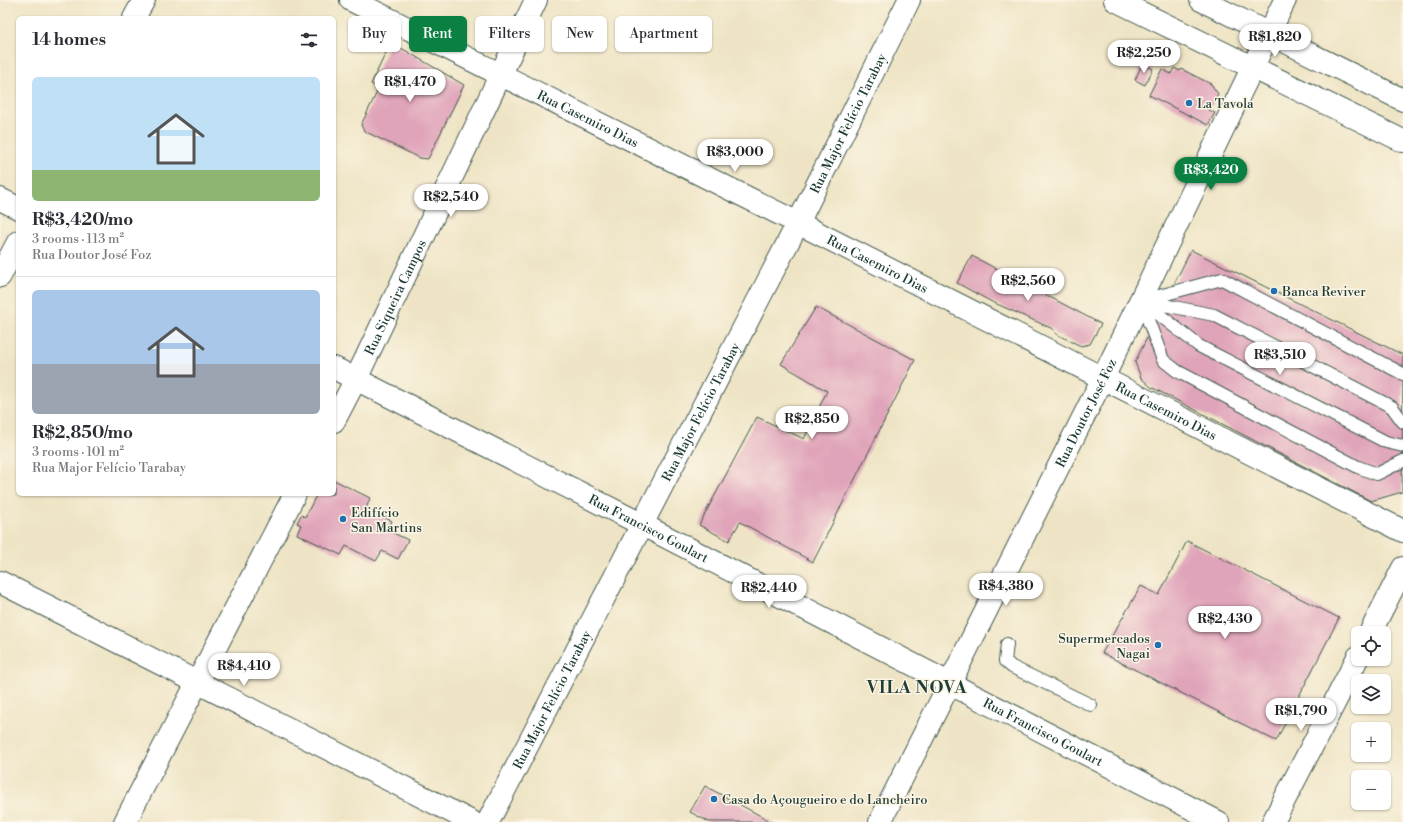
<!DOCTYPE html>
<html lang="en">
<head>
<meta charset="utf-8">
<style>
	body { margin:0; font-family:"Libre Bodoni",serif; background:#f2f2f3; color:#2b2b33; height:100vh; display:flex; flex-direction:column; font-size:15px; white-space:nowrap }
	* { box-sizing:border-box; margin:0 }
	p { font-size:13px; color:#7c7c81 }
	.icon { flex:none; width:22px; height:22px; fill:none; stroke:currentColor; stroke-width:2; stroke-linecap:round; stroke-linejoin:round }
	.map { position:relative; flex:1; overflow:hidden }
	.side { position:absolute; left:16px; top:16px; width:320px; height:480px; display:flex; flex-direction:column; background:#fff; border-radius:6px; box-shadow:0 1px 3px #0004 }
	.side>* { flex:none }
	.hud { position:absolute; left:348px; top:16px; width:380px; height:36px; display:flex; gap:8px }
	.controls { position:absolute; left:1351px; top:626px; display:grid; gap:8px }
	.controls a { display:grid; place-items:center; width:40px; height:40px; border-radius:6px; background:#fff; box-shadow:0 1px 3px #0004; font-size:20px }
	.price { position:absolute; translate:-50% -34px; padding:0 9px; border-radius:14px; background:#fff; color:#222; font-size:13px; line-height:26px; filter:drop-shadow(0 1px 2px #0008) }
	.price::after { content:''; position:absolute; left:50%; top:24px; width:12px; height:9px; margin-left:-6px; background:inherit; clip-path:polygon(0 0,100% 0,50% 100%) }
	.price.current { background:#0b8043; color:#fff }
	ul { padding:0; list-style:none }
	li { display:grid; align-content:center; gap:8px; height:212px; padding:0 16px }
	li+li { border-top:1px solid #e1e1e2 }
	li span { display:grid; place-items:center; height:124px; border-radius:6px; color:#555 }
	li>.icon { margin-inline-start:auto }
	span .icon { width:72px; height:72px; fill:#fffc; stroke-width:1 }
	li b { font-size:17px }
	h2 { display:flex; justify-content:space-between; align-items:center; height:48px; padding:0 16px; font-size:17px }
	.chip { padding:0 14px; border-radius:6px; background:#fff; box-shadow:0 1px 3px #0004; font-size:14px; line-height:36px }
	.chip.current { background:#0b8043; color:#fff }
	.map>svg:first-child { display:block }
</style>
</head>
<body>
<div class="map">
<svg width="1403" height="822" viewBox="0 0 1403 822">
	<rect width="100%" height="100%" fill="#fcf5e5"/>
	<filter id="ink" filterUnits="userSpaceOnUse"><feTurbulence type="fractalNoise" baseFrequency=".025" numOctaves="2"/><feDisplacementMap in="SourceGraphic" scale="8" xChannelSelector="R" yChannelSelector="G"/><feConvolveMatrix kernelMatrix="1 2 1 2 8 2 1 2 1" color-interpolation-filters="sRGB"/></filter>
	<filter id="wash" filterUnits="userSpaceOnUse"><feTurbulence type="fractalNoise" baseFrequency=".012" numOctaves="4" result="noise"/><feDisplacementMap in="SourceGraphic" scale="16" xChannelSelector="R" yChannelSelector="G"/><feGaussianBlur stdDeviation="0.9" result="paint"/><feColorMatrix in="noise" values="0 0 0 0 0 0 0 0 0 0 0 0 0 0 0 0 0 1.4 0 .05"/><feComposite in="paint" operator="in"/></filter>
	<g filter="url(#wash)">
		<rect width="100%" height="100%" fill="#eee4c5"/>
		<g id="blocks">
			<path fill="#e0a4ba" d="M391 42 464 85 428 159 420 158 364 131 361 125 379 88 371 84Z
				M1142 64 1153 69 1145 85 1135 80Z
				M1174 68 1180 71 1181 69 1211 84 1218 94 1209 110 1215 113 1208 125 1149 95 1162 69 1171 74Z
				M1191 250 1403 355 1402 492 1371 501 1151 387 1141 378 1135 362Z
				M972 256 1101 324 1090 344 1081 346 1056 334 1053 329 990 301 957 283Z
				M816 307 915 360 813 562 740 522 729 541 699 525 757 417 804 439 827 391 781 364Z
				M334 480 370 498 366 509 392 521 387 530 408 540 398 559 382 551 376 561 346 546 341 555 297 534 301 525 297 523 301 515 305 517 317 494H334Z
				M1187 541 1339 618 1276 741 1102 653 1141 586 1159 595Z
				M705 786 772 822H709L690 812Z"/>
		</g>
	</g>
	<g filter="url(#ink)">
		<use href="#blocks" fill-opacity="0" stroke="#3e564a" stroke-width="1"/>
		<g fill="none" stroke-linecap="round" stroke-linejoin="round">
			<g stroke="#3e564a" stroke-width="14">
				<path id="lane" d="M1144 300 1222 279 1403 374
					M1141 301 1163 360 1177 371 1358 467 1377 474 1403 461
					M1142 301 1199 346 1386 442 1403 446
					M1144 301 1214 315 1392 407 1403 422
					M1007 644 1005 661 1012 667 1091 705"/>
			</g>
			<g stroke="#3e564a" stroke-width="24">
				<g id="street">
					<path id="s1" d="M351 0 798 223 1403 531"/>
					<path d="M134 18 144 0"/>
					<path d="M0 199 18 208"/>
					<path d="M0 276 18 242"/>
					<path id="s2" d="M334 368 641 524 1218 822"/>
					<path id="s3" d="M334 421 356 379 536 0"/>
					<path d="M0 582 472 822"/>
					<path d="M125 822 295 494"/>
					<path id="s4" d="M488 822 798 223 909 0"/>
					<path id="s5" d="M880 822 1103 378 1285 0"/>
				</g>
			</g>
			<g stroke="#3e564a" stroke-width="24">
				<path id="secondary" d="M1115 0 1403 141
					M1201 0 1403 100
					M1370 633 1403 568
					M1273 822 1358 657"/>
			</g>
			<use href="#lane" stroke="#fff" stroke-width="12"/>
			<use href="#street" stroke="#fff" stroke-width="22"/>
			<use href="#secondary" stroke="#fff" stroke-width="22"/>
		</g>
	</g>
	<g fill="#1f6fb2" stroke="#fcf5e5" stroke-width="1.5">
		<circle cx="1189" cy="103" r="4"/>
		<circle cx="1274" cy="291" r="4"/>
		<circle cx="343" cy="519" r="4"/>
		<circle cx="1158" cy="645" r="4"/>
		<circle cx="714" cy="799" r="4"/>
	</g>
	<g text-anchor="middle" stroke-width="3" stroke-linejoin="round" paint-order="stroke">
		<g font-size="13" fill="#1f3d34" stroke="#fcf5e5" text-anchor="start">
			<text x="1197" y="108">La Tavola</text>
			<text x="1282" y="296">Banca Reviver</text>
			<text x="351" y="517">Edifício<tspan x="351" dy="15">San Martins</tspan></text>
			<text x="1150" y="643" text-anchor="end">Supermercados<tspan x="1150" dy="15">Nagai</tspan></text>
			<text x="722" y="804">Casa do Açougueiro e do Lancheiro</text>
		</g>
		<g font-size="13" fill="#1f3d34" stroke="#fcf5e5">
			<text dy="5" stroke="none"><textPath href="#s1" startOffset="265">Rua Casemiro Dias</textPath></text>
			<text dy="5" stroke="none"><textPath href="#s4" startOffset="786">Rua Major Felício Tarabay</textPath></text>
			<text dy="5" stroke="none"><textPath href="#s1" startOffset="589">Rua Casemiro Dias</textPath></text>
			<text dy="5" stroke="none"><textPath href="#s3" startOffset="138">Rua Siqueira Campos</textPath></text>
			<text dy="5" stroke="none"><textPath href="#s1" startOffset="913">Rua Casemiro Dias</textPath></text>
			<text dy="5" stroke="none"><textPath href="#s4" startOffset="462">Rua Major Felício Tarabay</textPath></text>
			<text dy="5" stroke="none"><textPath href="#s5" startOffset="458">Rua Doutor José Foz</textPath></text>
			<text dy="5" stroke="none"><textPath href="#s2" startOffset="353">Rua Francisco Goulart</textPath></text>
			<text dy="5" stroke="none"><textPath href="#s4" startOffset="138">Rua Major Felício Tarabay</textPath></text>
			<text dy="5" stroke="none"><textPath href="#s2" startOffset="797">Rua Francisco Goulart</textPath></text>
		</g>
		<g font-size="17" font-weight="bold" letter-spacing="1" fill="#1f3d34" stroke="#fcf5e5">
			<text x="917" y="693">VILA NOVA</text>
		</g>
	</g>
</svg>
<div class="controls">
<a><svg class="icon" aria-label="locate" viewBox="0 0 24 24"><circle cx="12" cy="12" r="6"/><path d="M12 2v4M12 18v4M2 12h4M18 12h4"/></svg></a>
<a><svg class="icon" aria-label="layers" viewBox="0 0 24 24"><path d="M12 4l9 5-9 5-9-5zM3 14l9 5 9-5"/></svg></a>
<a>+</a>
<a>−</a>
</div>
<b class="price" style="left:1275px;top:58px">R$1,820</b>
<b class="price" style="left:1144px;top:74px">R$2,250</b>
<b class="price" style="left:410px;top:103px">R$1,470</b>
<b class="price" style="left:735px;top:173px">R$3,000</b>
<b class="price current" style="left:1211px;top:191px">R$3,420</b>
<b class="price" style="left:451px;top:218px">R$2,540</b>
<b class="price" style="left:1028px;top:302px">R$2,560</b>
<b class="price" style="left:1280px;top:376px">R$3,510</b>
<b class="price" style="left:812px;top:440px">R$2,850</b>
<b class="price" style="left:1006px;top:607px">R$4,380</b>
<b class="price" style="left:769px;top:609px">R$2,440</b>
<b class="price" style="left:1225px;top:640px">R$2,430</b>
<b class="price" style="left:244px;top:687px">R$4,410</b>
<b class="price" style="left:1301px;top:732px">R$1,790</b>
<div class="hud">
<a class="chip">Buy</a>
<a class="chip current">Rent</a>
<a class="chip">Filters</a>
<a class="chip">New</a>
<a class="chip">Apartment</a>
</div>
<section class="side">
<h2>14 homes<svg class="icon" aria-label="filters" viewBox="0 0 24 24"><path d="M4 7h16M4 17h16"/><circle cx="9" cy="7" r="2"/><circle cx="15" cy="17" r="2"/></svg></h2>
<ul>
<li><span style="background:linear-gradient(#bfe0f5 75%,#8fb573 0)"><svg class="icon" aria-label="home" viewBox="0 0 24 24"><path d="M3 11l9-7 9 7M6 9v11h12V9"/></svg></span><div><b>R$3,420/mo</b><p>3 rooms · 113 m²</p><p>Rua Doutor José Foz</p></div></li>
<li><span style="background:linear-gradient(#a9c7e8 60%,#9aa5b1 0)"><svg class="icon" aria-label="home" viewBox="0 0 24 24"><path d="M3 11l9-7 9 7M6 9v11h12V9"/></svg></span><div><b>R$2,850/mo</b><p>3 rooms · 101 m²</p><p>Rua Major Felício Tarabay</p></div></li>
</ul>
</section>
</div>
</body>
</html>
